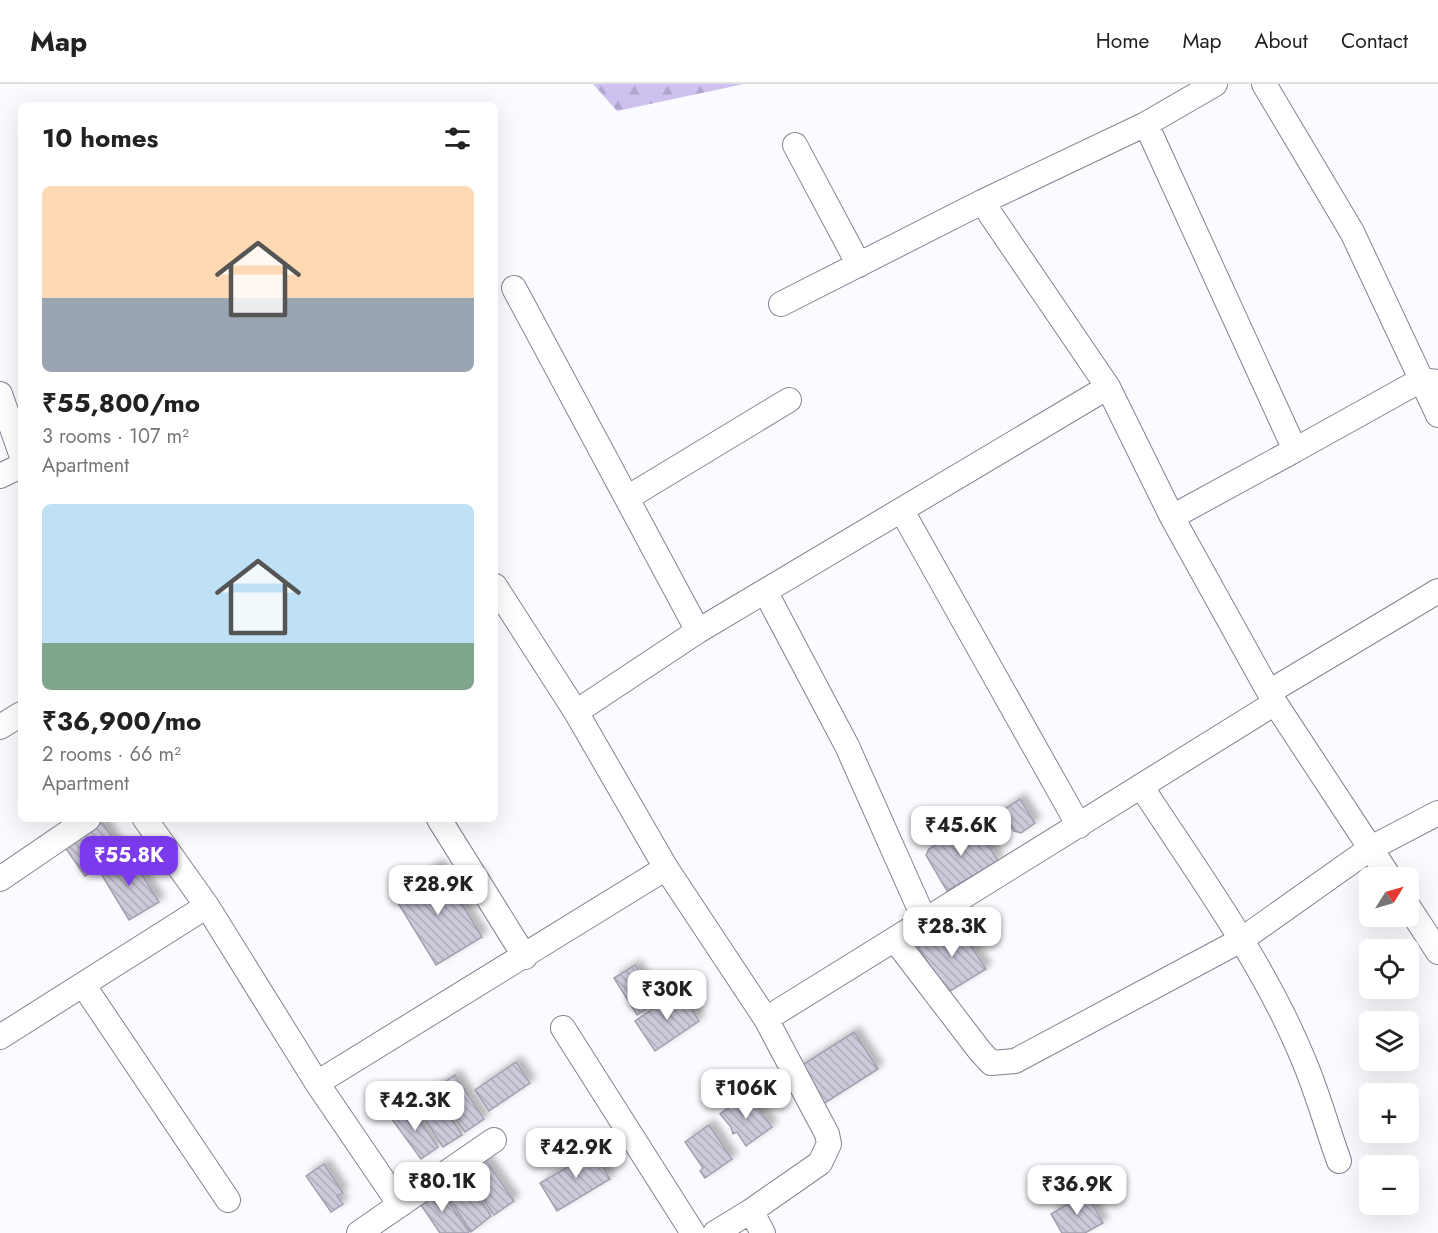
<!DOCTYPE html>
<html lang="en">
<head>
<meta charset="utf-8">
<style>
	body { margin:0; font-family:Jost,sans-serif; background:#f2f2f2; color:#222; height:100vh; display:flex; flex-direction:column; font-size:22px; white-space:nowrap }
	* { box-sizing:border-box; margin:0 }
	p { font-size:20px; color:#767676 }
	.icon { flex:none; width:33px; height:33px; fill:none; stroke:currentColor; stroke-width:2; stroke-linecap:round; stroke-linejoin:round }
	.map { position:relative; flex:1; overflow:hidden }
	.panel { position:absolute; left:18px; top:18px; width:480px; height:720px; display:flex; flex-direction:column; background:#fff; border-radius:9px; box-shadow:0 6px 24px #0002 }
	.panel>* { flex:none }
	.needle { width:39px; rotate:53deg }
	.controls { position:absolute; left:1359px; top:783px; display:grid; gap:12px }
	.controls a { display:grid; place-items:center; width:60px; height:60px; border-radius:9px; background:#fff; box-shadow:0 6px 24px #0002; font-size:30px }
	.price { position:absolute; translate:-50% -51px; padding:0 14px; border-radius:12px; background:#fff; color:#222; font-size:20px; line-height:39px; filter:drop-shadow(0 2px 3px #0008) }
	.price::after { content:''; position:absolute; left:50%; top:36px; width:18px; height:14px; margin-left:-9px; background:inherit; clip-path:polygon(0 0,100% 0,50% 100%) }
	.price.current { background:#7c3aed; color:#fff }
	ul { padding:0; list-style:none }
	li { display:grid; align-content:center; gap:12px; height:318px; padding:0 24px }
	li span { display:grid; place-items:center; height:186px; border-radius:9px; color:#555 }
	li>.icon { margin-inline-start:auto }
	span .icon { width:108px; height:108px; fill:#fffc; stroke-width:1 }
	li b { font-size:26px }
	h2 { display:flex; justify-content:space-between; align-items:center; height:72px; padding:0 24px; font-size:26px }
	header { display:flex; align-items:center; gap:36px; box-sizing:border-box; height:84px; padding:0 30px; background:#fff; border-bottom:2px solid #e0e0e0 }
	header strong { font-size:28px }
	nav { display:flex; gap:33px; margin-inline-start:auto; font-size:21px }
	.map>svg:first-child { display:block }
</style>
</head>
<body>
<header>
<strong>Map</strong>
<nav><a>Home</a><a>Map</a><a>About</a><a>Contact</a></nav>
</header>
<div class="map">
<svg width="1438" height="1149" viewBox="0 0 1438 1149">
	<defs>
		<pattern id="forest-firs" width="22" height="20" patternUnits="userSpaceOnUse" patternTransform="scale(1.5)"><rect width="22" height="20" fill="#cfc1ef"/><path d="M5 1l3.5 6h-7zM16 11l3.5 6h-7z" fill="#b1a5cc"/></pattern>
		<pattern id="building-back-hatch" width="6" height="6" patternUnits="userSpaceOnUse" patternTransform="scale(1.5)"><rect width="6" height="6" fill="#cec9da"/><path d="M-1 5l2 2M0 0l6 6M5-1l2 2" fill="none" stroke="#b0acba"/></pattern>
		<filter id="shadow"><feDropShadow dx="5.5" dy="-5.5" stdDeviation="3" flood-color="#0004"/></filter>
	</defs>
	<rect width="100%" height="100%" fill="#fbfafe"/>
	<path fill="url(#forest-firs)" d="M593 0H744L617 27Z"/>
	<path fill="url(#building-back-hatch)" stroke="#a49faf" stroke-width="1.5" filter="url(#shadow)" d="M1020 715 1035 739 1021 749 1014 747 1006 735 1002 737 997 730Z
		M100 735 122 768 85 792 62 759Z
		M971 740 980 755 983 753 998 777 947 807 926 771 929 765Z
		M129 770 159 818 129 836 100 788Z
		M438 781 482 853 436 881 395 814 408 806 406 801Z
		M956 839 986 885 947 909 918 863Z
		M635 881 658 917 637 931 614 894Z
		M680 907 699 937 655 967 635 937Z
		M854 948 878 985 817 1024 796 985Z
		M516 978 530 999 489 1027 475 1006Z
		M455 991 484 1035 465 1048 435 1004Z
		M432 1004 462 1051 443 1063 413 1017Z
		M748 1010 772 1043 746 1062 737 1048 733 1050 731 1043 720 1030Z
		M409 1021 438 1063 421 1075 391 1034Z
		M709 1041 732 1075 705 1094 700 1087 703 1084 685 1058Z
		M590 1061 610 1095 557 1127 540 1099 575 1079 571 1072Z
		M485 1075 514 1117 494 1131 462 1084Z
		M324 1080 343 1109 337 1112 343 1120 331 1128 306 1092Z
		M460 1085 491 1132 471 1148 439 1098Z
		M440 1105 469 1148 468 1149H440L417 1115Z
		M1086 1109 1103 1139 1085 1149H1062L1051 1130Z"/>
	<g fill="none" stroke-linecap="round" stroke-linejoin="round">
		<g stroke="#858190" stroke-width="26">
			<path id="street" d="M1264 0 1352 148 1438 331
				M1146 40 1215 0
				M795 61 859 181
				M514 204 698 547
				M781 220 982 118
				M1108 303 982 118 1146 40 1295 366 1421 296 1438 298
				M0 310 21 370
				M0 392 21 382
				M627 414 789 316
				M902 427 1079 742
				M1172 433 1295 366
				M495 502 576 628
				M765 507 847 662 925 837
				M1269 608 1438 507
				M0 643 21 630
				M1141 702C1199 791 1264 879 1304 977 1318 1010 1327 1044 1339 1077
				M145 735 207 822
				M439 735 525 873
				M0 795 88 735
				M1408 822 1438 868
				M895 856 980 967 991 979 1015 977 1241 856 1371 764 1438 729
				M84 902 228 1116
				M766 935 666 784 576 628 698 547 1108 303 1172 433 1275 619
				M563 944 693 1149
				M0 953 207 822 317 999 666 784
				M317 999 400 1121
				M359 1149 494 1056
				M715 1149 751 1127
				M763 1149 751 1127 820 1079 829 1060 827 1050 766 935 1275 619 1390 794"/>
		</g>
		<use href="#street" stroke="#fff" stroke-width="24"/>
	</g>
</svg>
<div class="controls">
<a><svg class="needle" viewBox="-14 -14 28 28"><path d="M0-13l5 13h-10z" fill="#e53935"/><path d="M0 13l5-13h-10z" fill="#767676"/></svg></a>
<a><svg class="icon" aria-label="locate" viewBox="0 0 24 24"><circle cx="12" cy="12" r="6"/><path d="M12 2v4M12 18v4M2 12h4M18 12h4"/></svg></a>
<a><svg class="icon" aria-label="layers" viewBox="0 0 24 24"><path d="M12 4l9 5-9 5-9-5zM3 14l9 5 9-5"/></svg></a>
<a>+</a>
<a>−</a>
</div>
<b class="price" style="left:961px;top:773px">₹45.6K</b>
<b class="price current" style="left:129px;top:803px">₹55.8K</b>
<b class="price" style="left:438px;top:832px">₹28.9K</b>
<b class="price" style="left:952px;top:874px">₹28.3K</b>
<b class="price" style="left:667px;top:937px">₹30K</b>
<b class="price" style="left:746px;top:1036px">₹106K</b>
<b class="price" style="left:415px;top:1048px">₹42.3K</b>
<b class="price" style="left:576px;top:1095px">₹42.9K</b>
<b class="price" style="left:442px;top:1129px">₹80.1K</b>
<b class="price" style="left:1077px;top:1132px">₹36.9K</b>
<section class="panel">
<h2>10 homes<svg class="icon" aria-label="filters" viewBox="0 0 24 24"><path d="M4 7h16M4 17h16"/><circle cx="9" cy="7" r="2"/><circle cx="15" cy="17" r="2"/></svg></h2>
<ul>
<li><span style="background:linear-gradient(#ffd9b3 60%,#9aa5b1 0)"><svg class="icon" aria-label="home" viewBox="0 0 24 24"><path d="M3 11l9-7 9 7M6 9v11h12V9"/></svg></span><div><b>₹55,800/mo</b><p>3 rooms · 107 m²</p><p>Apartment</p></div></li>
<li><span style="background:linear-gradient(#bfe0f5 75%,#7fa58c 0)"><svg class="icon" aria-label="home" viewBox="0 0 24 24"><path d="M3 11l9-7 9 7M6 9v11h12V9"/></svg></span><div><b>₹36,900/mo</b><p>2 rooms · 66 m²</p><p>Apartment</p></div></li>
</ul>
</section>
</div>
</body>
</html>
